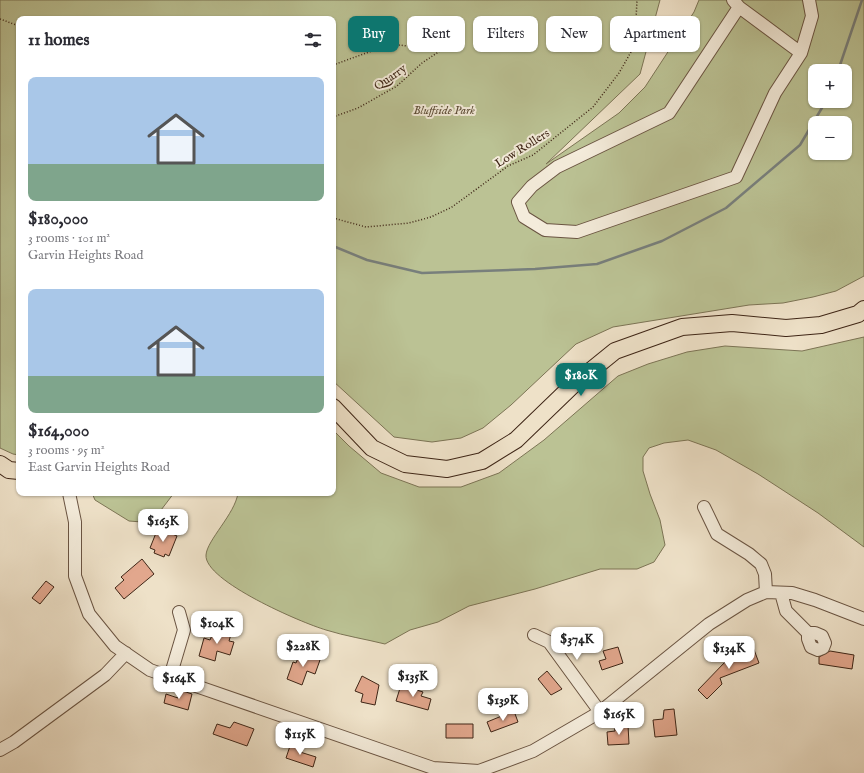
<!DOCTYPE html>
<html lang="en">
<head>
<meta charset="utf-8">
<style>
	body { margin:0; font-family:"IM FELL English",serif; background:#f7f7f7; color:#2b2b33; height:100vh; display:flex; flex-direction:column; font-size:15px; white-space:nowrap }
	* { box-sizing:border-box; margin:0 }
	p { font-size:13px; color:#7c7c81 }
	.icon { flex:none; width:22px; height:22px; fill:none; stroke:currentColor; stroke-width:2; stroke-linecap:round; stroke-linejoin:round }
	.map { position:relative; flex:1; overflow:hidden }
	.drawer { position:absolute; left:16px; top:16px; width:320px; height:480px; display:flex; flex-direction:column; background:#fff; border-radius:8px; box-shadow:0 1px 3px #0004 }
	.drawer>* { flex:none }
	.top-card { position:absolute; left:348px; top:16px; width:380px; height:36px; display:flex; gap:8px }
	.fabs { position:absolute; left:808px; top:64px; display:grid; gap:8px }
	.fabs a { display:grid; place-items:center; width:44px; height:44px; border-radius:8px; background:#fff; box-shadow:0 1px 3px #0004; font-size:20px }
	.price { position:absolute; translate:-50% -34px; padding:0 9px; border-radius:8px; background:#fff; color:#222; font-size:13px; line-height:26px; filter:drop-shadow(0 1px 2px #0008) }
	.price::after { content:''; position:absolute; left:50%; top:24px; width:12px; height:9px; margin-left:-6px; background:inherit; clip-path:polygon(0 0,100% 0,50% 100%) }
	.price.active { background:#0f766e; color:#fff }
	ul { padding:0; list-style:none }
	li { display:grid; align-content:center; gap:8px; height:212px; padding:0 12px }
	li span { display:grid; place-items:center; height:124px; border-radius:8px; color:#555 }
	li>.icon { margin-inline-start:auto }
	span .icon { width:72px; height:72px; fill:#fffc; stroke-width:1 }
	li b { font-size:17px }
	h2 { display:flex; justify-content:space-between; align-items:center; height:48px; padding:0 12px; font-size:17px }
	.tag { padding:0 14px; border-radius:8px; background:#fff; box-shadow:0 1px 3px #0004; font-size:14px; line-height:36px }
	.tag.active { background:#0f766e; color:#fff }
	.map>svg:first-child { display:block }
</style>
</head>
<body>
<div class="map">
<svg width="864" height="773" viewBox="0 0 864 773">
	<rect width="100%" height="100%" fill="#eee1c8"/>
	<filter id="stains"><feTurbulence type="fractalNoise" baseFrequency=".005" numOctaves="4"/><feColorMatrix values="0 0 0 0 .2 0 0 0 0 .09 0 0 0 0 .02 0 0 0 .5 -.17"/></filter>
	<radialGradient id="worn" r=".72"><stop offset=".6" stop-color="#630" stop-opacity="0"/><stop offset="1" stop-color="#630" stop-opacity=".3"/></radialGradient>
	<path fill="#bbc294" stroke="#7c7455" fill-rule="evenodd" d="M0 0H660L640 74 546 164 619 113 645 87 694 12 699 0H864V276L836 291 813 297 783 303 749 305 613 327 576 344 511 405 483 428 461 438 432 442 394 437 333 381V19H19V455L13 454 0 448ZM815 71H845V101H815ZM815 123H845V153H815Z
		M864 337V547L818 513 758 474 716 450 688 440 664 443 649 448 643 457V471L650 494 660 520 665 545 654 562 637 569H600L535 589 469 606 438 622 410 630 385 644C365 639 345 636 326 630 302 623 204 581 206 555 207 540 235 514 238 493H333V430L349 446 381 473 419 487H461L499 473 544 440 618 376 648 364 687 352 725 346 802 351Z
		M92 493H174L158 514 142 522 129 521 95 500Z"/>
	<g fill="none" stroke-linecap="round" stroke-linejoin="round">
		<path stroke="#787f7c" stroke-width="2.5" d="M838 71 862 0
			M333 246 367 260 422 273 535 269 597 264 662 241 726 208 800 145 826 101"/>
	</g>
	<path fill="#e2a78d" stroke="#3e2516" d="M158 528 177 536 169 556 165 554 164 557 154 553 155 550 150 548Z
		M142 559 154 574 124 599 115 588 124 580 121 577Z
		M46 581 54 587 40 604 32 598Z
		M220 627 232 631 229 641 234 642 230 655 217 651 215 661 199 656 204 638 210 640 213 633 218 634Z
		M618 647 623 663 602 670 599 661 606 659 603 651Z
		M753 647 759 663 720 678 722 684 707 699 698 690 726 661 725 657Z
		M830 651 854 655 852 669 819 664V657Z
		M300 653 320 660 315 674 307 671 302 685 287 679 293 662 296 663Z
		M547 671 562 689 551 695 538 679Z
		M362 676 379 685 375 705 361 702 363 694 355 691Z
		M401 685 423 692 421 696 431 699 428 710 396 701Z
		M180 690 192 694 188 710 164 703 166 694 178 698Z
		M674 709 677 735 655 737 653 720 663 719 664 710Z
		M514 711 518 722 491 732 487 722Z
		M234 722 254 729 247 746 213 734 217 724 230 728Z
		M446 724H473V738H446Z
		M628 725 629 744 608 745 607 732 615 731 614 726Z
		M291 743 302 747 300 752 316 757 313 767 286 758Z"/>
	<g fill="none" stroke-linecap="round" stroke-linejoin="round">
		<g stroke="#6a5442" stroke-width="14">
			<path id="minor" d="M733 0 739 7 801 53
				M739 7 669 113 557 167 532 186 518 202 524 217 545 230 577 232 736 177 775 93 801 53 812 16 809 0
				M69 493 75 522V576L89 614 115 646 150 670 170 677 433 768 479 771 533 751 600 712 709 624 747 600 766 592 792 593 815 600 864 619
				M704 507 717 534 749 554 761 564 765 574 766 592
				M781 593 786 611 808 633
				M808 633H815L822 636 825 643 823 648 818 650 811 647 808 639Z
				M534 635 549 642 600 712
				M170 677 184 630 179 612
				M0 750 14 742 105 675 126 653"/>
		</g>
		<g stroke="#3e2516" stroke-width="18">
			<path id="major" d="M333 407 372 448 405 464 447 469 482 461 516 440 573 385 615 351 682 327 732 323 786 328 821 325 858 314 864 309
				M0 464 9 470 19 471"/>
		</g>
		<path stroke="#3e2516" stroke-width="1.5" stroke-dasharray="1 2" stroke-linecap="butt" d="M0 19 19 26
			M333 65 383 47 400 45 440 51 422 63 397 86 358 108 333 117
			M333 218 366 227 409 223 431 217 452 207 508 166 533 155 593 107 619 73 631 52 635 39 637 0"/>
		<use href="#minor" stroke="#f4ecdb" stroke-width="12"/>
		<use href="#major" stroke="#eee1c8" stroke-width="16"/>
	</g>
	<g text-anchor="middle" stroke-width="4" stroke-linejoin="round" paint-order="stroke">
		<g font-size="12" fill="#3e2516" stroke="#f4ecdb">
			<text transform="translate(390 77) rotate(-35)" y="4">Quarry</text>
			<text transform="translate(522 148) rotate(-32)" y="4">Low Rollers</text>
		</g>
		<g font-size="12" font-style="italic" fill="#5d4c36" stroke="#f4ecdb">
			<text x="444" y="114">Bluffside Park</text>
		</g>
	</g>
	<rect width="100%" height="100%" filter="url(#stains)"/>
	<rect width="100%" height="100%" fill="url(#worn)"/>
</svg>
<div class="fabs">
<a>+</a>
<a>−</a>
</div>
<b class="price active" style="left:581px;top:397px">$180K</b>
<b class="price" style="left:163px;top:543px">$163K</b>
<b class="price" style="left:217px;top:645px">$104K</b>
<b class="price" style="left:577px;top:661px">$374K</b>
<b class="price" style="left:303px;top:668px">$228K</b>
<b class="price" style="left:729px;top:670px">$134K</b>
<b class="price" style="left:413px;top:698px">$135K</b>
<b class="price" style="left:179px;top:700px">$164K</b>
<b class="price" style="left:503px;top:722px">$139K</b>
<b class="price" style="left:619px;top:736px">$165K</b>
<b class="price" style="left:300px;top:756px">$115K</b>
<div class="top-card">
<a class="tag active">Buy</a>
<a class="tag">Rent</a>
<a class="tag">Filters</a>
<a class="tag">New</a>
<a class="tag">Apartment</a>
</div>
<section class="drawer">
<h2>11 homes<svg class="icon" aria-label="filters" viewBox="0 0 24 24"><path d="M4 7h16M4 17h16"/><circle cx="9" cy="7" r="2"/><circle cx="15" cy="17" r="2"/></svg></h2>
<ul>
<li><span style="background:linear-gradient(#a9c7e8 70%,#7fa58c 0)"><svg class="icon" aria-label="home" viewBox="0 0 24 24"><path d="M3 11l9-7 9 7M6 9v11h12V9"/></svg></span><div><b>$180,000</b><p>3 rooms · 101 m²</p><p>Garvin Heights Road</p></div></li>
<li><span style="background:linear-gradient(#a9c7e8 70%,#7fa58c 0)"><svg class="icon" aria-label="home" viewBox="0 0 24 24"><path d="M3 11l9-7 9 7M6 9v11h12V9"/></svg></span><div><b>$164,000</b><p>3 rooms · 95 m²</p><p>East Garvin Heights Road</p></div></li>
</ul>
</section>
</div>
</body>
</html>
